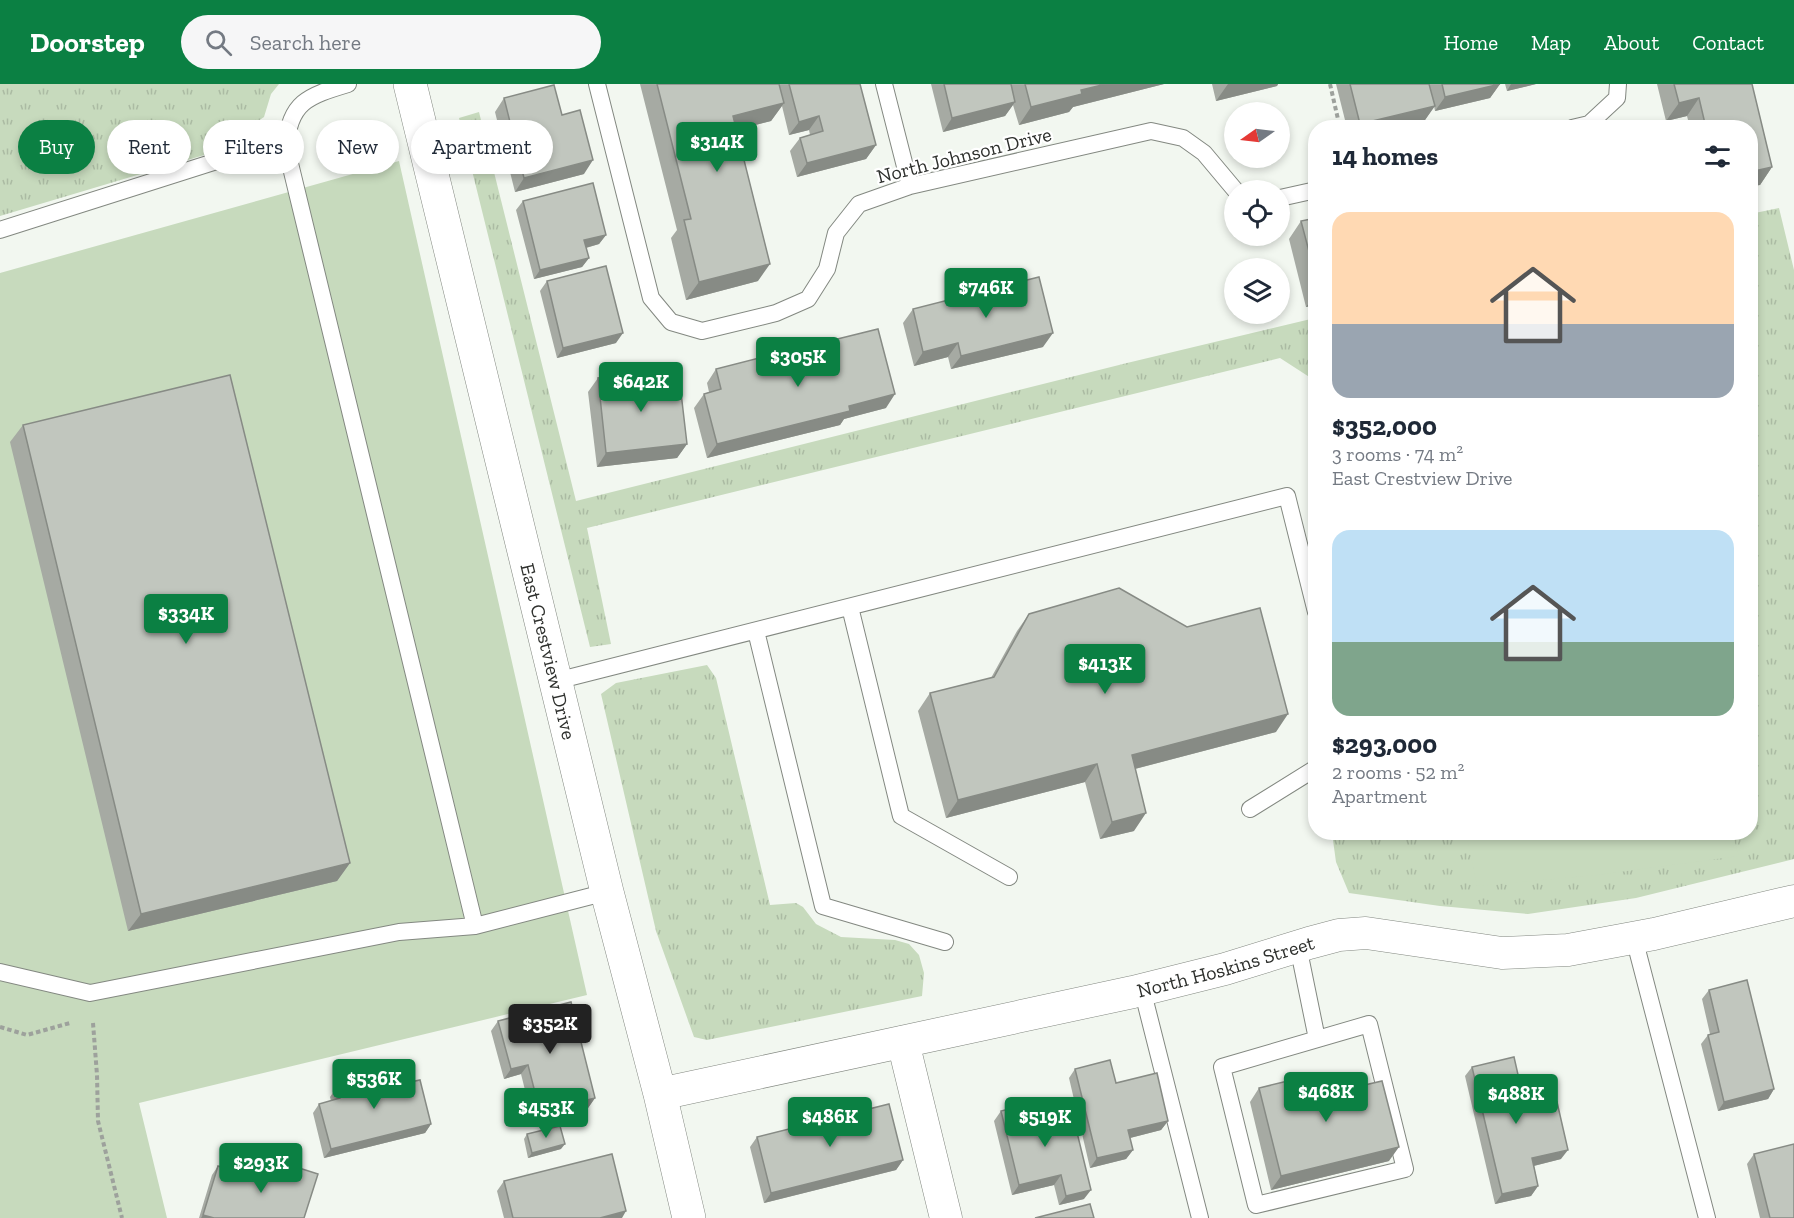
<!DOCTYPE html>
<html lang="en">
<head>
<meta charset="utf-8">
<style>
	body { margin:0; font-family:"Zilla Slab",serif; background:#f6f6f7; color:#1f2937; height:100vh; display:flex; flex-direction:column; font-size:22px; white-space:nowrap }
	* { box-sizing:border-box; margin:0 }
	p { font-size:20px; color:#747a83 }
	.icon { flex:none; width:33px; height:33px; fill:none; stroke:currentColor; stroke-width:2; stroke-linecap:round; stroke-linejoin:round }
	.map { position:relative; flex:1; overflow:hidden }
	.side { position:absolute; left:1308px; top:36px; width:450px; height:720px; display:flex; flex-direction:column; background:#fff; border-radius:24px; box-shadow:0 3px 9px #0003 }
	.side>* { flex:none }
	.guide { position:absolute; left:18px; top:36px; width:570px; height:54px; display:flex; gap:12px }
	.needle { width:39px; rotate:256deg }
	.tools { position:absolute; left:1224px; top:18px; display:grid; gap:12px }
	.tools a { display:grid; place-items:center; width:66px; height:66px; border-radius:50%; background:#fff; box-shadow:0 3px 9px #0003; font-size:30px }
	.price { position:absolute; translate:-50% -51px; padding:0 14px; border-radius:6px; background:#0b8043; color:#fff; font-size:20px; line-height:39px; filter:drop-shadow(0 2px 3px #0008) }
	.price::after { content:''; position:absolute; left:50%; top:36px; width:18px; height:14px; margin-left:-9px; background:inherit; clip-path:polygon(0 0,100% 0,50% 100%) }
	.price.current { background:#222; color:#fff }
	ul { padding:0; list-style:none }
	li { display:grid; align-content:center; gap:12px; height:318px; padding:0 24px }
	li span { display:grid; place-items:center; height:186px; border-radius:18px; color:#555 }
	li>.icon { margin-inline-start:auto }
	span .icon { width:108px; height:108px; fill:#fffc; stroke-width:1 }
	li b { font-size:26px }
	h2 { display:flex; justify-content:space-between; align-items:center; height:72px; padding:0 24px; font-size:26px }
	.chip { padding:0 21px; border-radius:27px; background:#fff; box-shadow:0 3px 9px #0003; font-size:21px; line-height:54px }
	.chip.current { background:#0b8043; color:#fff }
	header { display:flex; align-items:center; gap:36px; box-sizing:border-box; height:84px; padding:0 30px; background:#0b8043; color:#fff }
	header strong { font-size:28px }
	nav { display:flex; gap:33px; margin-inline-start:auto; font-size:21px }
	.search { width:420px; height:54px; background:#f6f6f7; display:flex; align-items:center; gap:15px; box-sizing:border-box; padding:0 21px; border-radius:33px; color:#747a83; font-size:22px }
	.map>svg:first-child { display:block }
</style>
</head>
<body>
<header>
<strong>Doorstep</strong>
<div class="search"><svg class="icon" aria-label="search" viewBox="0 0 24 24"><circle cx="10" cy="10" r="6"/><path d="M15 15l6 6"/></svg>Search here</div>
<nav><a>Home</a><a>Map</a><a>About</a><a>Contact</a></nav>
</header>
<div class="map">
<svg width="1794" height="1134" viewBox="0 0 1794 1134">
	<defs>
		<pattern id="grass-tufts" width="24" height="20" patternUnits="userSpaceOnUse" patternTransform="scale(1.5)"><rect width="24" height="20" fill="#c7dabd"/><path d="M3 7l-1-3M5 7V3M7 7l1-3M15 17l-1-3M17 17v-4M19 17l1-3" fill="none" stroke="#abbba3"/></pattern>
	</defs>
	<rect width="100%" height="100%" fill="#f2f7f0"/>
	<path fill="url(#grass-tufts)" d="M0 0H279L271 10 264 33 211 69 0 132Z
		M479 28 576 417 1127 279 1315 234V301L1314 296 1280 274 587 444 611 560 590 563 459 34Z
		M1779 124 1794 186V775L1636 814 1528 830 1440 822 1349 809 1336 778 1332 749 1750 748V130Z
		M707 581 716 594 770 821 796 819 803 823 816 840 841 853 895 856 909 860 919 871 924 889 922 912 707 956 694 953 656 847 601 610 616 599Z"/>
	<path fill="#c7dabd" d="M399 77 587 911 139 1019 167 1134H0V189Z
		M1466 749H1732L1739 772 1597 791 1477 802Z"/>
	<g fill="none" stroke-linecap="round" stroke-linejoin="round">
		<g stroke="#838881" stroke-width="18">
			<path id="service" d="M348 0C308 12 289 18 286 63L475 842
				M597 0 651 214 671 238 702 247 776 229 808 215 827 185 836 149 859 120 910 102 1151 47 1183 54 1204 69 1235 106
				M884 0 910 102
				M1572 44 1589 40 1617 14 1618 0
				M1280 114 1316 106
				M0 146 217 77 287 47
				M850 523 901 732 1009 793
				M756 547 823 822 945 858
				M556 597 1287 412 1316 528
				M1250 725 1316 684
				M1634 854 1707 1134
				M1298 862 1317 955
				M0 888 90 909 399 848 475 842 607 808
				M1142 905 1200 1134
				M1369 940 1405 1085 1256 1121 1222 983Z"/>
		</g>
		<g stroke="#838881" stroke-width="33">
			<g id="minor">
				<path d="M903 958 946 1134"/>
				<path id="s1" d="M660 1010 1133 908 1225 885 1309 859 1339 851 1366 849 1502 869 1568 866 1654 850 1794 817"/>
			</g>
		</g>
		<g stroke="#838881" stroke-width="34">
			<g id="tertiary">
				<path id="s2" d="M410 0 607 808 660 1010 689 1134"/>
			</g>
		</g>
		<path stroke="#9da19c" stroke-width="4" stroke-dasharray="4.5 3" stroke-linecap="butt" d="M1330 0 1340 44
			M93 939 97 991 98 1037 122 1134
			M0 943 27 951 70 939"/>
		<use href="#service" stroke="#fff" stroke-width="16"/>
		<use href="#minor" stroke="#fff" stroke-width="32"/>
		<use href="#tertiary" stroke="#fff" stroke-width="33"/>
	</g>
	<path fill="#a6aaa3" d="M640 0H860L876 61 866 75 797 93 790 67 800 54 810 51 809 46 789 51 782 22 771 37 736 46 758 197 686 216 671 154 677 146Z
		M931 0H1164L1073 23 1069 28 1019 41 1013 21 1005 32 943 48Z
		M1212 0H1278L1277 2 1216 17Z
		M1336 0H1500L1490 14 1435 27 1434 22 1425 36 1393 44H1347Z
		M1505 0H1536L1507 7Z
		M1657 0H1752L1772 83 1760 101 1750 44H1690L1687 32 1666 37Z
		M504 14 562 31 584 90 515 108 495 28Z
		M523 117 606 151 599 160 586 164 589 174 582 183 534 195 516 126Z
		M1316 134V221L1306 223 1289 155 1301 137Z
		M547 197 616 259 557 274 540 207Z
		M913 225 1043 263 951 285 948 273 914 282 903 239Z
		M817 260 886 324 844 335 840 341 707 374 694 324 704 310 709 308 707 299 716 285 791 286 809 282 807 274Z
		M598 294 659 302 687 360 677 374 597 383 588 308Z
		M23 341 350 779 337 797 128 847 10 358Z
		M1029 530 1276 648 1135 685 1134 747 1100 755 1085 698 946 734 918 627 930 609 991 594 1017 547Z
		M1709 906 1774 1005 1768 1015 1718 1027 1701 960 1708 951 1710 950 1702 915Z
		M498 937 595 1014 588 1024 533 1038 521 990 504 995 491 947Z
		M1472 983 1526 1026 1561 1075 1534 1082 1538 1102 1531 1112 1495 1120 1465 992Z
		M1075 985 1116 999 1168 1037 1161 1046 1130 1054 1133 1066 1126 1075 1090 1084 1069 994Z
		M401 1000 431 1040 425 1049 324 1074 313 1029 319 1020 331 1017 330 1013 337 1003Z
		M1259 1004 1326 1010 1389 1077 1271 1106 1250 1018Z
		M1001 1027 1047 1039 1084 1115 1059 1121 1054 1101 1012 1111 994 1037Z
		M527 1050 561 1065 528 1074 524 1055Z
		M757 1053 903 1076 896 1086 764 1119 750 1063Z
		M1754 1070 1794 1134H1760L1747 1080Z
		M274 1076 304 1134H199L212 1091 218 1082 264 1096 267 1086Z
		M504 1097 622 1134H504L497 1107Z"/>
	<path fill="#878b85" d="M1106 0H1164L1073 23 1069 28 1019 41 1031 23 1081 6Z
		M1228 0H1278L1277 2 1216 17Z
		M1500 0 1490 14 1435 27 1445 13Z
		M1511 0H1536L1507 7Z
		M1699 14 1687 32 1666 37 1679 19Z
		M1015 18 1005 32 943 48 952 34Z
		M784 19 771 37 720 50 733 32Z
		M1435 22 1425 36 1393 44H1357L1360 40Z
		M819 32 809 46 789 51 799 38Z
		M876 61 866 75 797 93 807 79Z
		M593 76 584 90 515 108 524 94Z
		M1772 83 1760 101 1750 103V88Z
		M606 151 599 160 578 166 584 156Z
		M589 174 582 183 534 195 540 186Z
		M770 180 758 197 686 216 699 198Z
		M1316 210V221L1306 223Z
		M623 249 616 259 557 274 563 264Z
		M1053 249 1043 263 951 285 961 272Z
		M958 259 948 273 914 282 923 268Z
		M895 310 886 324 844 335 840 341 707 374 717 360 849 322Z
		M687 360 677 374 597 383 606 369Z
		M1288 630 1276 648 1119 689 1132 671Z
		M1097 680 1085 698 946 734 958 716Z
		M1146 729 1134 747 1100 755 1112 738Z
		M350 779 337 797 128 847 141 830Z
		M528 981 521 990 504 995 511 985Z
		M1774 1005 1768 1015 1718 1027 1724 1018Z
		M595 1014 588 1024 533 1038 540 1028Z
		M1168 1037 1161 1046 1122 1056 1128 1046Z
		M431 1040 425 1049 324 1074 331 1065Z
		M565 1060 561 1065 528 1074 532 1069Z
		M1399 1063 1389 1077 1271 1106 1281 1092Z
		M1133 1066 1126 1075 1090 1084 1097 1074Z
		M1568 1066 1561 1075 1525 1084 1532 1074Z
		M903 1076 896 1086 764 1119 771 1109Z
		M1061 1091 1054 1101 1012 1111 1019 1101Z
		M1538 1102 1531 1112 1495 1120 1502 1110Z
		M1091 1106 1084 1115 1059 1121 1066 1112Z
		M626 1127 622 1134H600Z
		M203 1131 214 1134H201Z"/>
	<path fill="#c1c6be" stroke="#878b85" stroke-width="1.5" d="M657 0H779L784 19 733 32 770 180 699 198 684 136 691 135Z
		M789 0H860L876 61 807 79 800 54 823 47 819 32 799 38Z
		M944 0H1011L1015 18 952 34Z
		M1025 0H1106L1081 6 1082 10 1031 23Z
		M1350 0H1429L1435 22 1360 40Z
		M1442 0H1500L1445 13Z
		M1674 0H1752L1772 83 1750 88V44H1706L1699 14 1679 19Z
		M554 1 562 31 580 26 593 76 524 94 504 14Z
		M593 99 606 151 584 156 589 174 540 186 523 117Z
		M1316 134V194L1301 137Z
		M606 182 623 249 563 264 547 197Z
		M1039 193 1053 249 961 272 958 259 923 268 913 225Z
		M878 245 895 310 849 322 850 327 717 360 704 310 721 305 716 285 786 267 791 286 822 279 817 260Z
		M657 288 659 302 680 300 687 360 606 369 598 294Z
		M230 291 350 779 141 830 23 341Z
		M1119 504 1187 543 1260 524 1288 630 1132 671 1146 729 1112 738 1097 680 958 716 930 609 994 593 1029 530Z
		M1747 896 1774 1005 1724 1018 1708 951 1719 948 1709 906Z
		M571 918 595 1014 540 1028 528 981 511 985 498 937Z
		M1514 973 1526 1026 1557 1018 1568 1066 1532 1074 1538 1102 1502 1110 1472 983Z
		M1110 976 1116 999 1157 989 1168 1037 1128 1046 1133 1066 1097 1074 1075 985Z
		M398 988 401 1000 420 996 431 1040 331 1065 319 1020 340 1014 337 1003Z
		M1321 989 1326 1010 1382 997 1399 1063 1281 1092 1259 1004Z
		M1041 1017 1047 1039 1073 1032 1091 1106 1066 1112 1061 1091 1019 1101 1001 1027Z
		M889 1020 903 1076 771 1109 757 1053Z
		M560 1042 565 1060 532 1069 527 1050Z
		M1794 1060V1134H1770L1754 1070Z
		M612 1070 626 1127 600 1134H513L504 1097Z
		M274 1076 318 1090 304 1134H214L203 1131 218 1082 267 1097Z
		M1090 1120 1094 1134H1035Z"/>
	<g text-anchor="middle" stroke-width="4.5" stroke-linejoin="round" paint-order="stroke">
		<g font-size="20" fill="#2e302d" stroke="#fff">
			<text transform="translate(964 71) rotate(-14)" y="7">North Johnson Drive</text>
			<text dy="7" stroke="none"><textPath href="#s2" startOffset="584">East Crestview Drive</textPath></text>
			<text dy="7" stroke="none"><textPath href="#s1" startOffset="580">North Hoskins Street</textPath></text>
		</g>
	</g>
</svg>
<div class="tools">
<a><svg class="needle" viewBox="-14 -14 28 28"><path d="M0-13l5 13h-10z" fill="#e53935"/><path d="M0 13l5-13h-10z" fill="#747a83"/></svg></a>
<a><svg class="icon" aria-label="locate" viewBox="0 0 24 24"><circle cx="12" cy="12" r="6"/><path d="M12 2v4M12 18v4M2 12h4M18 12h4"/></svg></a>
<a><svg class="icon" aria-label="layers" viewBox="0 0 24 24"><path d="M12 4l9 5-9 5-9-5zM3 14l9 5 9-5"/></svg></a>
</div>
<b class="price" style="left:717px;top:89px">$314K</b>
<b class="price" style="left:986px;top:235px">$746K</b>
<b class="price" style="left:798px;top:304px">$305K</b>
<b class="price" style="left:641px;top:329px">$642K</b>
<b class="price" style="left:186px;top:561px">$334K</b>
<b class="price" style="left:1105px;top:611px">$413K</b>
<b class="price current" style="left:550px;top:971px">$352K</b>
<b class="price" style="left:374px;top:1026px">$536K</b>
<b class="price" style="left:1326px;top:1039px">$468K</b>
<b class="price" style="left:1516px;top:1041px">$488K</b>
<b class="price" style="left:546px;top:1055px">$453K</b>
<b class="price" style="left:830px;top:1064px">$486K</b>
<b class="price" style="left:1045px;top:1064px">$519K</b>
<b class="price" style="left:261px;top:1110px">$293K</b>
<div class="guide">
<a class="chip current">Buy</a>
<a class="chip">Rent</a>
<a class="chip">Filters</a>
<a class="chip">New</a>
<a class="chip">Apartment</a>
</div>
<section class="side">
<h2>14 homes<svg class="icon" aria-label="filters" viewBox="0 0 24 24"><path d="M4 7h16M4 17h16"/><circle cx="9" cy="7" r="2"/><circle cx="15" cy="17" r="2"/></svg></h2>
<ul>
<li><span style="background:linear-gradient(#ffd9b3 60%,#9aa5b1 0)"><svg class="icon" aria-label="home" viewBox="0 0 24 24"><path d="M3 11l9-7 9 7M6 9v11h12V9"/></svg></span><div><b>$352,000</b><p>3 rooms · 74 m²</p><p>East Crestview Drive</p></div></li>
<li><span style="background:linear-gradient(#bfe0f5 60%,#7fa58c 0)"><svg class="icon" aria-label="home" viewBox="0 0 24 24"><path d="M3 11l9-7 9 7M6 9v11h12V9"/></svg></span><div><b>$293,000</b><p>2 rooms · 52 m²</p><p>Apartment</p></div></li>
</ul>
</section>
</div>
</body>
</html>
